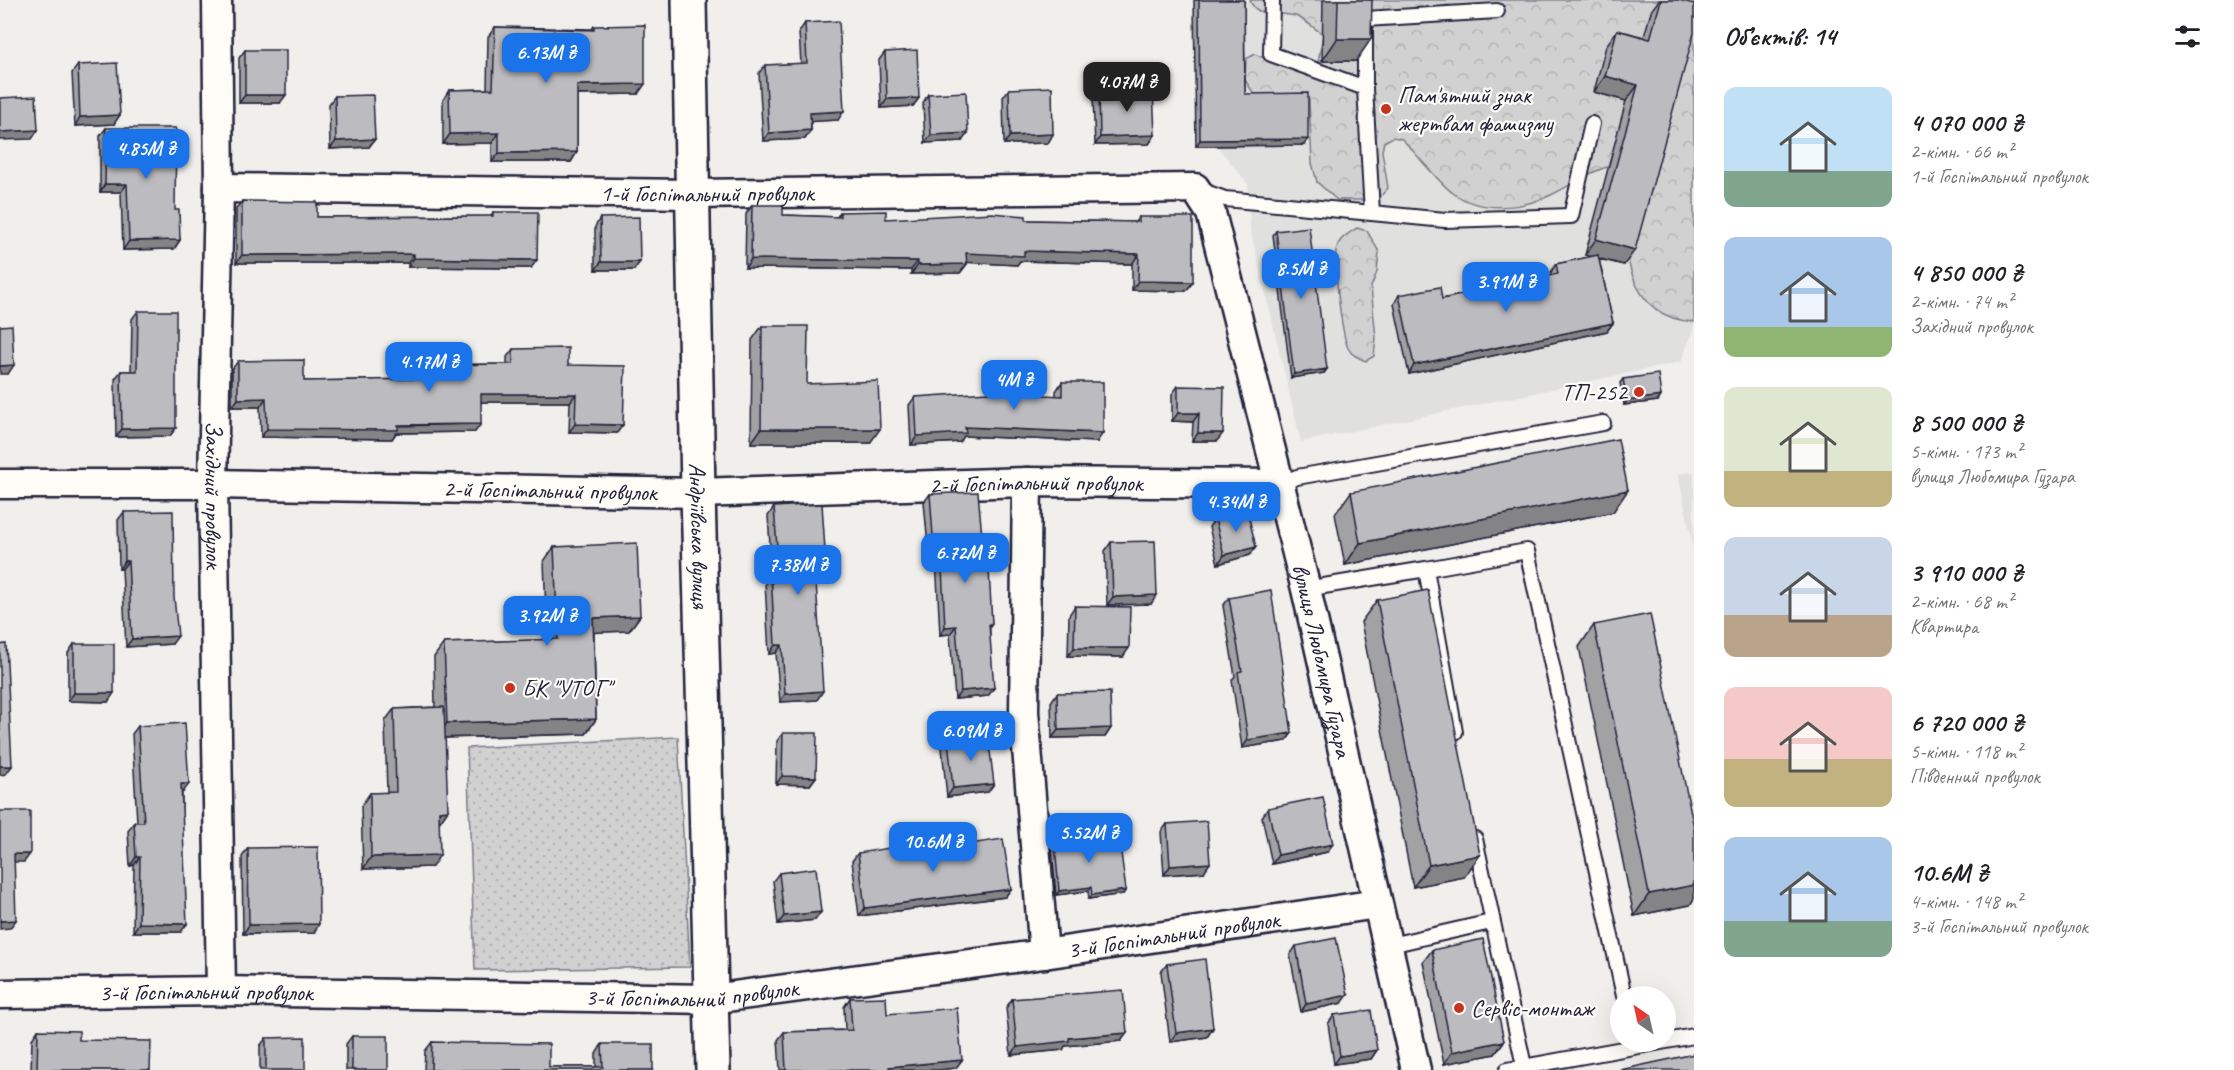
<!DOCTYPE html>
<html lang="uk">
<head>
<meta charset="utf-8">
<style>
	body { margin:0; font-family:Caveat,sans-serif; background:#f2f2f2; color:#202124; height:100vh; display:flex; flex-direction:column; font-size:22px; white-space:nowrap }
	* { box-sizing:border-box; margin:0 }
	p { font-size:20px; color:#757577 }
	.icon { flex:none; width:33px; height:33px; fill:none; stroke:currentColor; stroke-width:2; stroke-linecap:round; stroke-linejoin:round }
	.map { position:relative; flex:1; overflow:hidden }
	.panel { display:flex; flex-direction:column; background:#fff; width:540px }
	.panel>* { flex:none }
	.needle { width:39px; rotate:326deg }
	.fabs { position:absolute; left:1610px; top:986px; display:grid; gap:12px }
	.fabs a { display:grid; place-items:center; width:66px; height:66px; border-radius:50%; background:#fff; box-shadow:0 6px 24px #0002; font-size:30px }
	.price { position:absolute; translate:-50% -51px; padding:0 14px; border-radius:12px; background:#1a73e8; color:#fff; font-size:20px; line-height:39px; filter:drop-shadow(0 2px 3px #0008) }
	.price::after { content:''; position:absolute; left:50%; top:36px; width:18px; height:14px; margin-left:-9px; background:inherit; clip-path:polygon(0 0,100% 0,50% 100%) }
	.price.selected { background:#222; color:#fff }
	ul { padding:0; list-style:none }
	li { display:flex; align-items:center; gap:18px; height:150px; padding:0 30px }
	li span { display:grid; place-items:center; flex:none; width:168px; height:120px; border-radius:12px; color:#555 }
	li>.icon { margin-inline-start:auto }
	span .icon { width:72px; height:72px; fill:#fffc; stroke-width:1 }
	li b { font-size:26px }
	h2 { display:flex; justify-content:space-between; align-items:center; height:72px; padding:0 30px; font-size:26px }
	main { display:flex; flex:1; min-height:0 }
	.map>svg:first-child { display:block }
</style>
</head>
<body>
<main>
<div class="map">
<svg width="1694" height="1070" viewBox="0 0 1694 1070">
	<defs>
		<pattern id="grass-dots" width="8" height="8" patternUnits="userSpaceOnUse" patternTransform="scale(1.5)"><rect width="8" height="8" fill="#d2d1d1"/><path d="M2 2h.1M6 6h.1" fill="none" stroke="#b4b3b4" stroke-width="1.8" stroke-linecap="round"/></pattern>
		<pattern id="forest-crowns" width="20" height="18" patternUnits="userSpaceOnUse" patternTransform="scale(1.5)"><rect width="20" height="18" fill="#d2d1d1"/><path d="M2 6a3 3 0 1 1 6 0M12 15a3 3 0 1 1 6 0" fill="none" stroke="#b4b3b4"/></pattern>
	</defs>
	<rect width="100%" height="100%" fill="#f0efec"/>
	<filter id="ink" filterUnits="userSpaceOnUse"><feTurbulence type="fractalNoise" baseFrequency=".0167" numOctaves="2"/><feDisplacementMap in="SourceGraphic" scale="12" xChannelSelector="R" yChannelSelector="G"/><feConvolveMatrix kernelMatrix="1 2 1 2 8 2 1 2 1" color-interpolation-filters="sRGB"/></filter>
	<g filter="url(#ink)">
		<path fill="#e0e0df" d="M1194 0H1694V327L1681 362 1301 442 1250 229 1248 184 1217 146H1196Z
			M1694 472V550L1678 474Z"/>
		<path fill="url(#grass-dots)" stroke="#7a7a86" stroke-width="1.5" d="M678 737 690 967 475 970 467 748Z"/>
		<path fill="url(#forest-crowns)" stroke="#7a7a86" stroke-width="1.5" d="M1250 0H1694V322C1613 317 1625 222 1622 164 1594 167 1576 183 1551 195 1522 209 1480 213 1453 193 1437 181 1418 155 1402 139L1393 137 1384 142 1382 151 1388 188 1377 200H1337L1317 182 1312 163 1309 101 1306 96 1254 94 1245 80 1246 59 1255 54 1282 66 1317 69 1323 34C1315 29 1306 21 1298 17 1281 10 1257 21 1250 0Z
			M1357 228 1367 231 1379 252 1377 272 1371 287 1376 338 1374 356 1366 361C1359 358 1352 356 1348 348 1342 335 1332 259 1337 247 1340 238 1349 233 1357 228Z"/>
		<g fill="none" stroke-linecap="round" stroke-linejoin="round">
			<g stroke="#22223b" stroke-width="18">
				<path id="lane" d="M1272 0 1271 54 1365 88
					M1200 190 1225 199 1445 220 1571 216 1592 124
					M1372 213 1365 88V19L1497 11
					M1280 484 1297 477 1603 423
					M1426 569 1527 551 1624 996
					M1306 589 1426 569 1455 732
					M1475 839 1524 1066
					M1386 946 1491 922
					M1507 1070 1694 1036"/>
			</g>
			<g stroke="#22223b" stroke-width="33">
				<g id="street">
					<path id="s1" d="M217 0 219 188 213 484 221 991"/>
					<path id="s2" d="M219 188 692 194 1195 188 1211 213 1306 589 1416 1070"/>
					<path d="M1027 482 1024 712 1044 954"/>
					<path id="s3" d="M0 484H213L698 493 1027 482 1280 484"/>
					<path id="s4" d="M0 994 221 991 712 999 1044 954 1377 904"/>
				</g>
			</g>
			<g stroke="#22223b" stroke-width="38">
				<g id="secondary">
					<path id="s5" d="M689 0 698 493 713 1070"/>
				</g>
			</g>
			<use href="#lane" stroke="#fdfcf7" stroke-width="14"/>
			<use href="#street" stroke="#fdfcf7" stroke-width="28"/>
			<use href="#secondary" stroke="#fdfcf7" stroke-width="33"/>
		</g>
		<path fill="#a2a2a5" stroke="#22223b" stroke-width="1.5" d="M1194 0H1244L1245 94 1304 145 1196 146Z
			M1323 0H1372L1356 61H1322Z
			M1659 0H1679L1624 265 1599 259 1613 323 1607 331 1409 374 1394 304 1399 295 1442 299 1551 275V272L1556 264 1591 257 1585 255 1626 101 1594 92 1606 46 1617 30 1644 37 1651 11Z
			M805 23 838 120 811 121V130L805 139 763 141 759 73 765 65 801 64 799 32Z
			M594 26 638 94 577 95V152L571 162H492V143L443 144V100L449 90 487 89 488 37 495 27 592 29Z
			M245 50 280 103H239V58Z
			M885 52 919 98 913 106 881 108 879 60Z
			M78 65 114 124 75 126 72 73Z
			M1009 89 1053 134 1048 143 1004 144 1003 97Z
			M1099 90 1155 135 1149 144 1095 145 1093 99Z
			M928 94 962 141 925 143 923 103Z
			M335 96 375 139 369 147 330 149 329 104Z
			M106 128 175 210 180 240 174 249 123 250 121 192H100V136Z
			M242 201 317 217 491 216 493 212 531 268 408 267V263H236V209Z
			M752 205 783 215 837 217 840 212 886 219 1026 220 1135 222 1139 217 1193 282 1186 291 1132 290V264L1020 261 1017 265 967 262V264L960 273 911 274V270L745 268 746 214Z
			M600 218 634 270H595V227Z
			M1276 231 1327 369 1324 373 1291 378 1273 235Z
			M138 311 170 436 116 437 115 379 121 371H131L132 319Z
			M762 326 807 384 870 443H751L752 340Z
			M513 349 568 365 617 433 569 432 570 402H481L475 432 396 433 392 439 261 437 260 407H232V369L238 361 304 381 416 379V374L422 365 507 364V357Z
			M1623 379 1661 396 1658 401 1624 405 1620 383Z
			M1062 382 1097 442 964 436 960 442 911 445 909 405 915 397 1056 396V391Z
			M1178 386 1217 441H1192L1193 422 1172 421V394Z
			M1351 492 1613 512 1345 565 1335 514Z
			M930 494 985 570 992 624 990 627 988 696 955 699 950 634 940 635 936 558H929L924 502Z
			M774 507 819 559H815L817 700 780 702 776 653 769 654 765 583 771 574H772L768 516Z
			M124 512 172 644 126 647 122 569H119L118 520Z
			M1215 519 1256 547 1250 555 1218 564 1209 527Z
			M1111 542 1151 604 1107 605 1105 551Z
			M554 547 640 616 629 631 594 632 596 719 586 734 445 738 439 822 432 867 363 869 361 806 370 793H387L385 721 394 709 435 707 434 657 444 643 547 640 544 561Z
			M1229 598 1292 733 1286 741 1242 748 1232 680 1235 676 1223 606Z
			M1377 600 1480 855 1464 877 1413 887 1361 622Z
			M1075 606 1123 657 1068 656 1069 615Z
			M1594 625 1690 905 1634 916 1579 647Z
			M74 644 108 702 68 701V653Z
			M1057 693 1111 728 1105 737 1052 738 1051 702Z
			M138 726 183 792H182L181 932H133L134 865 130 866 128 831 134 822H137L132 734Z
			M783 733 816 777 810 785 776 784 777 741Z
			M948 740 988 792 947 797 942 748Z
			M1268 808 1327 852 1272 864 1262 817Z
			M1167 824 1204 872 1164 875 1161 832Z
			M1054 833 1081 843 1123 894 1089 899 1088 891 1056 895 1051 837Z
			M248 848 314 933 243 934 242 857Z
			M858 853 902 854 1011 889 1005 897 859 916 852 861Z
			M779 873 821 912 815 920 778 924 773 881Z
			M1296 946 1342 1003 1301 1012 1290 955Z
			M1432 950 1504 1041 1495 1054 1444 1064 1423 962Z
			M1167 964 1213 1028 1207 1037 1170 1042 1161 972Z
			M850 998 887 1014 956 1068 938 1070H780L778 1040 784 1032 845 1030 844 1007Z
			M1012 999 1127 1033 1121 1041 1065 1046 1063 1050 1011 1055 1006 1008Z
			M1334 1015 1377 1050 1371 1059 1334 1064 1328 1024Z
			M38 1030 79 1040 150 1070H31L32 1039Z
			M352 1036 388 1070H346V1044Z
			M266 1038 305 1070H260V1046Z
			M432 1042 549 1067H596V1054L602 1044 653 1070H424L425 1051Z"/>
		<path fill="#848486" stroke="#22223b" stroke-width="1.5" d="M1337 39H1371L1356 61H1322Z
			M1605 76 1638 85 1626 101 1594 92Z
			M645 84 638 94 570 95 577 85Z
			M245 95H286L280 103H239Z
			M919 98 913 106 881 108 887 99Z
			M844 111 838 120 804 122 810 113Z
			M120 115 114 124 75 126 80 117Z
			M38 130 32 139 0 140V132Z
			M811 130 805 139 763 141 769 133Z
			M499 133 492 143 443 144 450 134Z
			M968 133 962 141 925 143 931 135Z
			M1053 134 1048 143 1004 144 1010 136Z
			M1155 135 1149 144 1095 145 1100 137Z
			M375 139 369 147 330 149 336 141Z
			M1308 139 1304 145 1196 146 1200 140Z
			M577 152 571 162H492L499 153Z
			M105 184H127L121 192H100Z
			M1596 239 1635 250 1624 265 1585 255Z
			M180 240 174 249 123 250 129 241Z
			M1024 251 1139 254 1132 264 1020 261 1017 265 960 262 966 253Z
			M414 254 408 263H236L242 255Z
			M414 258 537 260 531 268 408 267Z
			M751 259 918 261 911 270 745 268Z
			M601 262H640L634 270H595Z
			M967 264 960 273 911 274 918 265Z
			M1138 281 1193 282 1186 291 1132 290Z
			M1613 323 1607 331 1409 374 1414 365Z
			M14 365 8 374H0V366Z
			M1327 369 1324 373 1291 378 1294 374Z
			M481 394H576L570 402H475Z
			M1661 396 1658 401 1624 405 1627 401Z
			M266 398 260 407H232L238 399Z
			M1178 413H1199L1193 422 1172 421Z
			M481 424 475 432 396 433 392 439 261 437 267 429Z
			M575 424 623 425 617 433 569 432Z
			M965 427 1103 433 1097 442 964 436 960 442 911 445 917 436Z
			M176 428 170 436 116 437 122 429Z
			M761 429H880L870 443H751Z
			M1198 433H1223L1217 441H1192Z
			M1628 490 1613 512 1345 565 1360 543Z
			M1256 547 1250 555 1218 564 1224 555Z
			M941 549 936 558H929L934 550Z
			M825 550 819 559H808L814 551Z
			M125 561H128L122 569H119Z
			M1157 595 1151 604 1107 605 1113 597Z
			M640 616 629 631 583 633 593 618Z
			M956 626 950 634 940 635 945 627Z
			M178 636 172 644 126 647 132 639Z
			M775 645H782L776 653 769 654Z
			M1074 648H1129L1123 657 1068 656Z
			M994 688 988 696 955 699 961 691Z
			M823 691 817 700 780 702 785 694Z
			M74 693H114L108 702 68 701Z
			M596 719 586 734 436 738 447 723Z
			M1111 728 1105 737 1052 738 1058 730Z
			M1292 733 1286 741 1242 748 1248 740Z
			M0 766H12L6 774 0 775Z
			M782 776 816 777 810 785 776 784Z
			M181 784H189L183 792H175Z
			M994 784 988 792 947 797 953 788Z
			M448 810 439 823V811Z
			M1333 844 1327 852 1272 864 1278 855Z
			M14 854H30L24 862H8Z
			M440 855 432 867 363 869 371 857Z
			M1480 855 1464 877 1413 887 1429 865Z
			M136 857H140L134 865 130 866Z
			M1210 863 1204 872 1164 875 1170 866Z
			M1694 885V899L1690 905 1634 916 1649 894Z
			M1091 887 1088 891 1056 895 1059 891Z
			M1011 889 1005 897 859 916 865 908Z
			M1126 890 1123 894 1089 899 1092 895Z
			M821 912 815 920 778 924 784 916Z
			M16 920 10 928 0 929V921Z
			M139 923 187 924 181 932H133Z
			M319 924 314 933 243 934 249 925Z
			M1348 995 1342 1003 1301 1012 1306 1004Z
			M1213 1028 1207 1037 1170 1042 1176 1033Z
			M1127 1033 1121 1041 1065 1046 1063 1050 1011 1055 1017 1047 1069 1038Z
			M1504 1041 1495 1054 1444 1064 1452 1052Z
			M1377 1050 1371 1059 1334 1064 1340 1056Z
			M962 1060 956 1068 938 1070H887L889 1067Z"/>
		<path fill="#bcbcc0" stroke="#22223b" stroke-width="1.5" d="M1199 0H1244L1245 94 1308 93V139L1200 140Z
			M1338 0H1372L1371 39H1337Z
			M1661 0H1679L1694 4V33L1635 250 1596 239 1638 85 1605 76 1617 30 1650 39Z
			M839 21 844 111 810 113 811 130 769 133 765 65 807 63 805 23Z
			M645 25V84L577 85V152L499 153V133L450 134 449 90 493 89 495 27 594 30V26Z
			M245 50H286V95H245Z
			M917 50 919 98 887 99 885 52Z
			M117 63 120 115 80 117 78 65Z
			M1052 87 1053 134 1010 136 1009 89Z
			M1153 89 1155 135 1100 137 1099 90Z
			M966 92 968 133 931 135 928 94Z
			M373 95 375 139 336 141 335 96Z
			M36 96 38 130 0 132V98Z
			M106 128H176L175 210H179L180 240 129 241 127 184H105Z
			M242 201 317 202V217L493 216V212H538L537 260 414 258V254L242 255Z
			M752 205H783V215L840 217V212L886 211V219L992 213 1026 216V220L1139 222V217H1193V282L1138 281 1139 254 1024 251V256L966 253 967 264 918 265V261L751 259Z
			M639 217 640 262H601L600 218Z
			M1309 227 1327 369 1294 374 1276 231Z
			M1598 255 1613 323 1414 365 1399 295 1440 287 1442 299 1558 274 1556 264Z
			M138 311H176V428L122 429 121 371H137Z
			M12 325 14 365 0 366V326Z
			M762 326H808L807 384 878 381 880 429H761Z
			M568 348V365L625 366 623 425 575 424 576 394H481V424L398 425V430L267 429 266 398 238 399V361L304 360V381L422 379V365L513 364V349Z
			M1658 374 1661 396 1627 401 1623 379Z
			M1062 382H1103V433L965 427 966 433 917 436 915 397 988 392 1062 396Z
			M1178 386 1224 387 1223 433H1198L1199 413H1178Z
			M1618 439 1628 490 1360 543 1351 492Z
			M978 492 985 570H989L992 624H989L994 688 961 691 956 626 945 627 941 549 934 550 930 494Z
			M822 504 825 550 814 551 823 691 785 694 782 645H775L771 574H779L774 507Z
			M1247 510 1256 547 1224 555 1215 519Z
			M173 511 174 597 178 636 132 639 128 561H125L124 512Z
			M1155 541 1157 595 1113 597 1111 542Z
			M637 543 640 616 593 618 596 719 447 723 444 643 558 639 554 547Z
			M1271 590 1292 733 1248 740 1238 672 1242 671 1229 598Z
			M1428 590 1480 855 1429 865 1377 600Z
			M1075 606 1130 607 1129 648H1074Z
			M1650 614 1694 828V885L1649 894 1594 625Z
			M6 644 12 766H0V645Z
			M74 644H114V693H74Z
			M1110 692 1111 728 1058 730 1057 693Z
			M444 707 448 810 439 811 440 855 371 857 370 793 396 792 394 709Z
			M185 723 189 784H181L187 924 139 923 140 857H136L134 822H144L138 726Z
			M783 733H817L816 777 782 776Z
			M988 735 994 784 953 788 948 740Z
			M1323 797 1333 844 1278 855 1268 808Z
			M0 811H30V854H14L16 920 0 921Z
			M1207 821 1210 863 1170 866 1167 824Z
			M1079 830 1081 843 1119 838 1126 890 1092 895 1091 887 1059 891 1054 833Z
			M1003 839 1011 889 865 908 858 853 901 846 902 854Z
			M318 847 319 924 249 925 248 848Z
			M816 868 821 912 784 916 779 873Z
			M1336 938 1348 995 1306 1004 1296 946Z
			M1483 939 1504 1041 1452 1052 1432 950Z
			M1205 959 1213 1028 1176 1033 1167 964Z
			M1123 990 1127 1033 1069 1038V1041L1017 1047 1012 999Z
			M886 997 887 1014 957 1008 962 1060 889 1067V1070H786L784 1032 852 1030 850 998Z
			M1371 1010 1377 1050 1340 1056 1334 1015Z
			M38 1030 79 1031V1040L151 1041 150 1070H37Z
			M352 1036H388V1070H352Z
			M305 1037V1070H266V1038Z
			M432 1042 549 1044V1067H603L602 1044H653V1070H431Z
			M1694 1054V1070H1620Z"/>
	</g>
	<g fill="#c8321e" stroke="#fdfcf7" stroke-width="2">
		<circle cx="1386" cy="109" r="6"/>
		<circle cx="1639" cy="392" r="6"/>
		<circle cx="510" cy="688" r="6"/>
		<circle cx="1459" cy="1008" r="6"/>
	</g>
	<g text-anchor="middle" stroke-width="4.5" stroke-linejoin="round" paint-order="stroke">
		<g font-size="24" fill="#22223b" stroke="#fdfcf7" text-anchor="start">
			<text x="1398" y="103">Пам'ятний знак<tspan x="1398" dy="28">жертвам фашизму</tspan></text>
			<text x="1627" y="400" text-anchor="end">ТП-252</text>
			<text x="522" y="696">БК "УТОГ"</text>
			<text x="1471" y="1016">Сервіс-монтаж</text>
		</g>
		<g font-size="24" fill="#22223b" stroke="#fdfcf7">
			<text dy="8" stroke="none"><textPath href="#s2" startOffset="488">1-й Госпітальний провулок</textPath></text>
			<text dy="8" stroke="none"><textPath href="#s3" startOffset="1036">2-й Госпітальний провулок</textPath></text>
			<text dy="8" stroke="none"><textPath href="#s3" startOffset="550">2-й Госпітальний провулок</textPath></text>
			<text dy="8" stroke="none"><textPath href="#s1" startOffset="495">Західний провулок</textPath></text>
			<text dy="8" stroke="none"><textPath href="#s5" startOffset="536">Андріївська вулиця</textPath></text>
			<text dy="8" stroke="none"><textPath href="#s2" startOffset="1467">вулиця Любомира Гузара</textPath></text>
			<text dy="8" stroke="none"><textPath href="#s4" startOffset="1178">3-й Госпітальний провулок</textPath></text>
			<text dy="8" stroke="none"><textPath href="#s4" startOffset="692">3-й Госпітальний провулок</textPath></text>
			<text dy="8" stroke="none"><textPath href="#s4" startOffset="206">3-й Госпітальний провулок</textPath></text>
		</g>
	</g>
</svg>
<div class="fabs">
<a><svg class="needle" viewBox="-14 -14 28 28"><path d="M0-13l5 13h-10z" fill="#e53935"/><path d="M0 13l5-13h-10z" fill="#757577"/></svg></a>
</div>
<b class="price" style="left:546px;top:84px">6.13M ₴</b>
<b class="price selected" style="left:1127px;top:113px">4.07M ₴</b>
<b class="price" style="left:146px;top:180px">4.85M ₴</b>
<b class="price" style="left:1301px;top:300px">8.5M ₴</b>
<b class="price" style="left:1506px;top:313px">3.91M ₴</b>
<b class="price" style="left:429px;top:393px">4.17M ₴</b>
<b class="price" style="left:1014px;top:411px">4M ₴</b>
<b class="price" style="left:1236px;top:533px">4.34M ₴</b>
<b class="price" style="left:965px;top:584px">6.72M ₴</b>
<b class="price" style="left:798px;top:596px">7.38M ₴</b>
<b class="price" style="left:547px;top:647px">3.92M ₴</b>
<b class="price" style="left:971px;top:762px">6.09M ₴</b>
<b class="price" style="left:1089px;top:864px">5.52M ₴</b>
<b class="price" style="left:933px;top:873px">10.6M ₴</b>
</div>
<section class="panel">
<h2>Об’єктів: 14<svg class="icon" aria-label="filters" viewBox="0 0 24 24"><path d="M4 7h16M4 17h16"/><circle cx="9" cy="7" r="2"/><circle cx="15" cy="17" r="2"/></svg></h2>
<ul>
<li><span style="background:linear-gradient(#bfe0f5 70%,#7fa58c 0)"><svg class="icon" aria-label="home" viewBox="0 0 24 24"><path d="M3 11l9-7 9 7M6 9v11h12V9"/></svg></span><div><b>4 070 000 ₴</b><p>2-кімн. · 66 m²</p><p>1-й Госпітальний провулок</p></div></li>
<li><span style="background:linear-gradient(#a9c7e8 75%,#8fb573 0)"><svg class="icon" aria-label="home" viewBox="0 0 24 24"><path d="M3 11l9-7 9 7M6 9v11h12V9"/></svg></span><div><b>4 850 000 ₴</b><p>2-кімн. · 74 m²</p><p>Західний провулок</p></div></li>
<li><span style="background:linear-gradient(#dfe7d0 70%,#c2b280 0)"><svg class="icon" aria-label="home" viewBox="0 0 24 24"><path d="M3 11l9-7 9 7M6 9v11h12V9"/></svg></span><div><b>8 500 000 ₴</b><p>5-кімн. · 173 m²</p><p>вулиця Любомира Гузара</p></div></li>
<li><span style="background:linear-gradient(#c9d6e8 65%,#b9a48a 0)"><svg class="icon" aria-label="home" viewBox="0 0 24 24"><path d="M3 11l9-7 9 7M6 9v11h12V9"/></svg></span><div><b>3 910 000 ₴</b><p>2-кімн. · 68 m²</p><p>Квартира</p></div></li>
<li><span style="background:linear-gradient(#f6c9c9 60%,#c2b280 0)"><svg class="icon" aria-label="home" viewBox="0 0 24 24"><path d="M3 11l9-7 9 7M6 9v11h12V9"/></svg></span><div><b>6 720 000 ₴</b><p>5-кімн. · 118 m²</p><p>Південний провулок</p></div></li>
<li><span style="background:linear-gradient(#a9c7e8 70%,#7fa58c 0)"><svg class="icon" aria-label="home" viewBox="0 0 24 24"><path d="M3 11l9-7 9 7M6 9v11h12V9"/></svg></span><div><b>10.6M ₴</b><p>4-кімн. · 148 m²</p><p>3-й Госпітальний провулок</p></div></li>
</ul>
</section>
</main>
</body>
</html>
